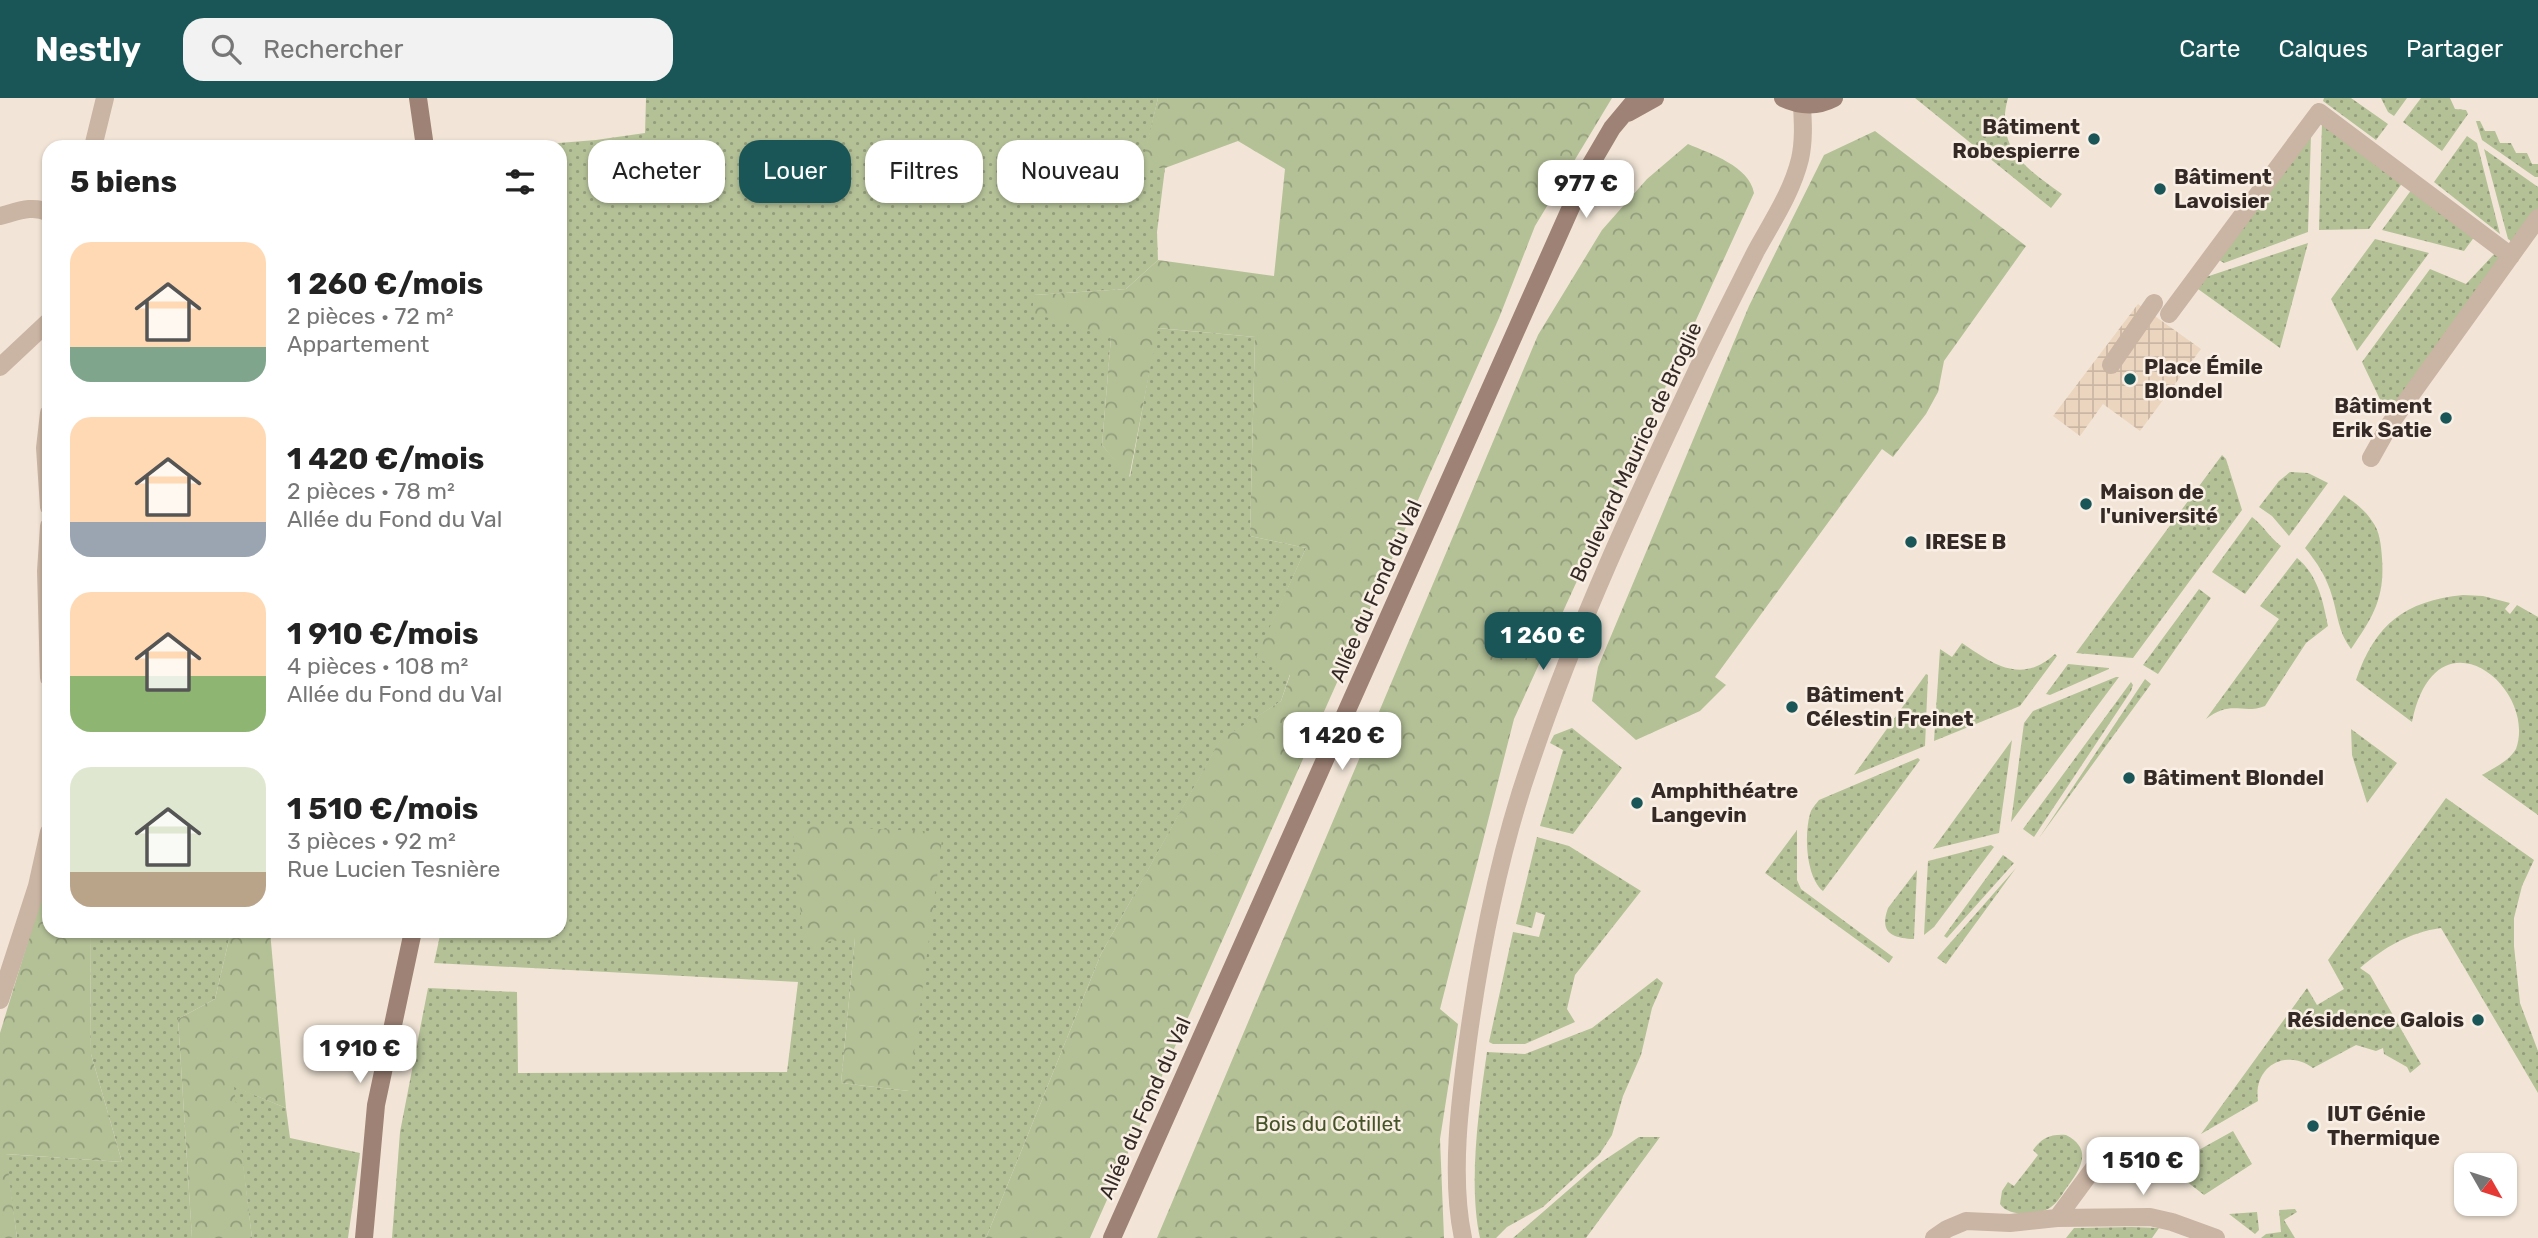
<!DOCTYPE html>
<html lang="fr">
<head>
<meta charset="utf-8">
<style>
	body { margin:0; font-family:Rubik,sans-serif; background:#f2f2f2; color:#222; height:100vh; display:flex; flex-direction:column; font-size:26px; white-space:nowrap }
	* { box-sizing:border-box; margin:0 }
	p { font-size:23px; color:#767676 }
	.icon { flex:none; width:38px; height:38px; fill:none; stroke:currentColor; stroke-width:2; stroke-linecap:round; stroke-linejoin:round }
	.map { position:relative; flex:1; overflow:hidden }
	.side { position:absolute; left:42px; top:42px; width:525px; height:798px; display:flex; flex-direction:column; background:#fff; border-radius:21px; box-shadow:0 2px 5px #0004 }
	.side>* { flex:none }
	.hud { position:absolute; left:588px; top:42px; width:665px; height:63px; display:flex; gap:14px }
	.needle { width:46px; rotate:129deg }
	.tools { position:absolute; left:2454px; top:1055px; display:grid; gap:14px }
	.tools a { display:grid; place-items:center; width:63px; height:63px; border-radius:14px; background:#fff; box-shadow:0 2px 5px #0004; font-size:35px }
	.price { position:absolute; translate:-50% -60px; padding:0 16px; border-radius:14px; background:#fff; color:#222; font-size:23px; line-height:46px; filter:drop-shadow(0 2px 4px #0008) }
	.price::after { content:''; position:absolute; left:50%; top:42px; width:21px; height:16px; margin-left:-10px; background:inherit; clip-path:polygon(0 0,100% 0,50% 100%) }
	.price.current { background:#1a5658; color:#fff }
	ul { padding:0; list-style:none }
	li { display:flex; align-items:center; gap:21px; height:175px; padding:0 28px }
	li span { display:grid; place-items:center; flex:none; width:196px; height:140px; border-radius:21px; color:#555 }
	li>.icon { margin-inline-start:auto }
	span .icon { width:84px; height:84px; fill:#fffc; stroke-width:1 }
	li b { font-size:30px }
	h2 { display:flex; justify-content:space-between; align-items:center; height:84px; padding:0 28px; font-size:30px }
	.pill { padding:0 24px; border-radius:21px; background:#fff; box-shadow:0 2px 5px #0004; font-size:24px; line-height:63px }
	.pill.current { background:#1a5658; color:#fff }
	header { display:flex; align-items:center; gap:42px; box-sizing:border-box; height:98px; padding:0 35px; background:#1a5658; color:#fff }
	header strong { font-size:33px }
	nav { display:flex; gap:38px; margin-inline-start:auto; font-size:24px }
	.search { width:490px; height:63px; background:#f2f2f2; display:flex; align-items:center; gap:18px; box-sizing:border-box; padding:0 24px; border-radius:21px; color:#767676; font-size:26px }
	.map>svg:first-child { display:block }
</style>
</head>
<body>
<header>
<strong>Nestly</strong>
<div class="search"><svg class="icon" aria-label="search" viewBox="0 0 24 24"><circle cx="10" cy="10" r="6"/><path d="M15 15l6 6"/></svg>Rechercher</div>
<nav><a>Carte</a><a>Calques</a><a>Partager</a></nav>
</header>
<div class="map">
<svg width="2538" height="1140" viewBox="0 0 2538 1140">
	<defs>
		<pattern id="grass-dots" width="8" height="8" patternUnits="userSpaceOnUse" patternTransform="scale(1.75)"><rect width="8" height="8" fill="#b4c197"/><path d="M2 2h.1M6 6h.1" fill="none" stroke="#939d7b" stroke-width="1.8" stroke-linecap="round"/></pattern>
		<pattern id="forest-crowns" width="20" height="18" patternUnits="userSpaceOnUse" patternTransform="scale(1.75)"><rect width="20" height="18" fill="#b4c197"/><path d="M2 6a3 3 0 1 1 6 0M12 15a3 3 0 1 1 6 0" fill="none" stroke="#939d7b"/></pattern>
		<pattern id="plaza-grid" width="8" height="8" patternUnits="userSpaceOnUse" patternTransform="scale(1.75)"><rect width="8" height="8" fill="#ebd5be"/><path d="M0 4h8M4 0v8" fill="none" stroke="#cab7a3"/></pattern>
	</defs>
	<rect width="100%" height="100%" fill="#f2e5d7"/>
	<path fill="url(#grass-dots)" fill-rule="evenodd" d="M646 0H1158L1142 70H1165L1157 134 1158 162 1126 191 1034 197 1111 239 1102 347 1130 379 1157 230 1255 239 1250 438 1306 450 1257 559 1290 576 1281 603 1220 643 1101 856 986 1140H392L400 1034 428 890 517 894 518 975 787 974 798 884 434 865 441 833H560V49H509L596 42 645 35ZM855 840 909 993 841 985Z
		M1915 0H2008C1994 50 2027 71 2062 96L2051 110Z
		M2324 0H2351L2388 26 2376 42 2323 3Z
		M2381 0H2407L2394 18 2388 14Z
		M2421 0H2450L2455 11 2466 12 2468 16 2442 53 2403 24Z
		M2476 23H2480L2485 33H2495L2500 45H2511L2516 55H2527L2532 66H2538V79H2535L2482 42Z
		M2322 24 2403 84 2369 131 2319 132Z
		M2311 36 2308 134 2224 165 2219 162Z
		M2467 38 2477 45 2500 136 2434 84Z
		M2484 51 2538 89V112L2514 145 2508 141Z
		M2412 91 2475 138 2464 153 2382 132Z
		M2375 141 2429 155 2357 253 2331 201Z
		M2308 145 2280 250 2198 191 2206 179Z
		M2496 154 2504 160 2388 318 2362 264 2430 171 2466 186Z
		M2222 357 2226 361 2242 412 2133 560 2076 555Z
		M2290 374 2308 375 2328 385 2289 438 2272 418 2259 409 2279 383Z
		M2344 397C2354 404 2365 412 2372 423 2380 433 2381 447 2382 460 2385 500 2373 519 2351 551 2338 534 2338 517 2332 498 2327 480 2317 464 2305 450Z
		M2252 419C2264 428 2270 440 2281 448L2245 496 2212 474Z
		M2297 460C2318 477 2323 503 2328 528L2306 545 2265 608C2242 617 2232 601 2206 621L2279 521 2260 508Z
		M2199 491 2211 500 2158 576 2143 567Z
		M2463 497 2483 498 2510 505 2505 511 2510 516 2517 507 2538 519V717L2482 677C2494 670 2509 663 2516 651 2538 589 2436 507 2412 624L2356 582C2375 526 2405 503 2463 497Z
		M1962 545C1993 566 2021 587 2055 556L2057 558 2020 608 1934 643 1940 551 1952 559Z
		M2068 566 2109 570V571L2050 597 2046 596Z
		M1926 576 1928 577 1925 648 1854 677Z
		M2116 579H2119L2011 724 2024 625 2033 613Z
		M2145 581 2151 586 2039 740Z
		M2131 584 2133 587 2131 593 2034 739 2023 731Z
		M1572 630 1622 670 1573 736 1540 728 1563 652 1550 645 1554 637Z
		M2351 631 2397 665 2367 705 2352 657Z
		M2012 642 1999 735 1933 751Z
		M1918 660 1920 662 1823 793C1806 779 1804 737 1810 716 1811 711 1816 706 1819 702Z
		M2446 700 2534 762 2522 788 2514 820V848L2520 905 2538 953V995L2441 830C2410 834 2383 850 2360 870L2370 877 2421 966 2410 975 2407 969 2384 956 2383 950 2376 953 2356 947 2313 970C2285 950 2253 969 2258 1003L2201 1036 2307 890 2317 907 2344 891 2328 862Z
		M1797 732V782L1801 791 1893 859 1889 865 1765 775Z
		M1537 739 1569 748 1641 793 1575 877 1567 911 1575 924 1525 946H1493L1489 944 1513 834 1539 839 1545 817 1536 814 1532 830 1516 826Z
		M1991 747 1994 749 1934 829 1924 837 1928 763Z
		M2003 757 2014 765 1947 840 1944 838Z
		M2016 770 1946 866 1937 860Z
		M1917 772 1914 841C1892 840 1879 835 1888 810Z
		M90 833H231L215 901 178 921 192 1140H17L5 1056 122 1064 91 956Z
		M1657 880 1663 885 1652 910 1641 957 1623 998 1612 1037 1599 1057 1543 1109 1507 1129 1496 1140H1480C1468 1086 1479 1009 1487 954L1525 956 1592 930Z
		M233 988 286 1010 290 1040 360 1055 348 1140H252Z
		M2233 1033 2252 1066 2204 1097 2168 1069Z
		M2066 1037C2095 1052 2079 1073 2065 1092 2061 1098 2057 1105 2051 1109 2039 1118 2008 1119 2000 1106L2002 1093 2008 1084 2014 1088 2038 1057 2033 1052C2042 1040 2050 1036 2066 1037Z
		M1639 1039H1660L1586 1140H1513L1597 1067Z
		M2295 1111 2297 1114 2284 1122 2295 1140H2261L2266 1136 2281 1134 2279 1112Z
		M2257 1114 2259 1132 2255 1136 2229 1116Z
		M2132 1129 2159 1130 2152 1140H2066L2074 1130Z"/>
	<path fill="url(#forest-crowns)" d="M1158 0H1612L1535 128 1499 220 1090 1140H986L1101 856 1220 642 1281 603 1290 577 1256 559 1306 450 1250 438 1255 239 1158 230 1129 380 1102 347 1111 239 1032 215 1034 197 1126 191 1158 162 1274 178 1285 71 1238 43 1165 70H1141Z
		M1875 33 2026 148 1944 263 1938 294 1926 316 1893 359 1882 351 1715 579 1726 587 1700 613 1636 642 1592 603 1598 569 1749 208 1824 57Z
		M1688 46C1711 56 1749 68 1754 95L1514 621 1440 911 1458 926 1440 1041 1444 1140H1157L1538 237 1602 132 1647 81Z
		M792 727 943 734 909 993 841 985 855 840 804 847Z
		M49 774V833H90L91 956 122 1064 6 1056 17 1140H0V935Z
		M231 833H270L286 1010 234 989 252 1140H192L178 921 215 901Z"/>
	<path fill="url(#plaza-grid)" d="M2138 206 2201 251 2140 333 2103 306 2080 338 2053 318Z"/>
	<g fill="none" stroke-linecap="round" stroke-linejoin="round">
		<path stroke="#cab4a3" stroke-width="18" d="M93 49 105 0
			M0 118C16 114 33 106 49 115
			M2169 216 2319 14 2511 158
			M2111 267 2154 205
			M0 269 48 224
			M49 315 45 350 49 409
			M2371 360 2390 326 2538 120
			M49 428 46 473 49 580
			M0 902 37 788 49 734
			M2057 1120 2099 1063 2103 1051
			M1463 1140C1450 1079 1460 1003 1468 942 1481 847 1500 751 1532 660 1577 527 1637 399 1697 272 1716 232 1736 193 1756 153 1772 124 1792 94 1800 61 1804 43 1803 25 1802 7
			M1934 1140 1947 1131 1966 1123 2010 1125 2057 1120 2150 1119 2172 1124 2216 1140"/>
		<path stroke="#9e8275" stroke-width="18" d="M418 0 425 49
			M1783 0C1800 8 1817 9 1834 0
			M1628 15 1655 0
			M364 1140 376 1007 413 833
			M1112 1140 1588 71 1612 30 1637 0"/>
	</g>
	<g fill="#1a5658" stroke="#faefe4" stroke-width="2.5">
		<circle cx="2094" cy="41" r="7"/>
		<circle cx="2160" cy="91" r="7"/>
		<circle cx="2130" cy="281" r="7"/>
		<circle cx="2446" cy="320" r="7"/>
		<circle cx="2086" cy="406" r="7"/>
		<circle cx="1911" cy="444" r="7"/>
		<circle cx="1792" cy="609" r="7"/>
		<circle cx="2129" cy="680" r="7"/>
		<circle cx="1637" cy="705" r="7"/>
		<circle cx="2478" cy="922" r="7"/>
		<circle cx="2313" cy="1028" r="7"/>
	</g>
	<g text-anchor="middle" stroke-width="5" stroke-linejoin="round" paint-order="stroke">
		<g font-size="21" font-weight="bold" fill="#352a26" stroke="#faefe4" text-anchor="start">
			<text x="2080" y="36" text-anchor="end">Bâtiment<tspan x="2080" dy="24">Robespierre</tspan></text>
			<text x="2174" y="86">Bâtiment<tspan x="2174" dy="24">Lavoisier</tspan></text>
			<text x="2144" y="276">Place Émile<tspan x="2144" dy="24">Blondel</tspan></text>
			<text x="2432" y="315" text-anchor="end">Bâtiment<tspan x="2432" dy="24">Erik Satie</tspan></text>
			<text x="2100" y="401">Maison de<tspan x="2100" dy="24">l'université</tspan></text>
			<text x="1925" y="451">IRESE B</text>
			<text x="1806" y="604">Bâtiment<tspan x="1806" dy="24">Célestin Freinet</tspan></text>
			<text x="2143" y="687">Bâtiment Blondel</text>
			<text x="1651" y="700">Amphithéatre<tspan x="1651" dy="24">Langevin</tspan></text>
			<text x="2464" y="929" text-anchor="end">Résidence Galois</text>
			<text x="2327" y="1023">IUT Génie<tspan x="2327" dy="24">Thermique</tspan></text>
		</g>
		<g font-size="21" fill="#352a26" stroke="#faefe4">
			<text transform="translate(1636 354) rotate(-65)" y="7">Boulevard Maurice de Broglie</text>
			<text transform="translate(1376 493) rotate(-66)" y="7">Allée du Fond du Val</text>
			<text transform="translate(1145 1010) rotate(-66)" y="7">Allée du Fond du Val</text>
		</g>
		<g font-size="21" fill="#455428" stroke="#faefe4">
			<text x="1328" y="1033">Bois du Cotillet</text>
		</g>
	</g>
</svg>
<div class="tools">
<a><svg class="needle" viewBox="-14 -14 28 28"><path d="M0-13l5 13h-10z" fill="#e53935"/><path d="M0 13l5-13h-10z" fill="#767676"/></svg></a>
</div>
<b class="price" style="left:1586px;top:122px">977 €</b>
<b class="price current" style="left:1543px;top:574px">1 260 €</b>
<b class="price" style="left:1342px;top:674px">1 420 €</b>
<b class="price" style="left:360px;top:987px">1 910 €</b>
<b class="price" style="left:2143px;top:1099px">1 510 €</b>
<div class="hud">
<a class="pill">Acheter</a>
<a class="pill current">Louer</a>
<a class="pill">Filtres</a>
<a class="pill">Nouveau</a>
</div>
<section class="side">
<h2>5 biens<svg class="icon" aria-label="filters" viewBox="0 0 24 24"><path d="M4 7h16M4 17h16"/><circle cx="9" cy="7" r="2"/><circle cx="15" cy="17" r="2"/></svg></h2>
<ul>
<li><span style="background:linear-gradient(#ffd9b3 75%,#7fa58c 0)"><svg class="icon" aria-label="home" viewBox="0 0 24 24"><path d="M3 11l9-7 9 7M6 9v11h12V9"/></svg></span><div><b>1 260 €/mois</b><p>2 pièces · 72 m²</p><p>Appartement</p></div></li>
<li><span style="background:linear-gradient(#ffd9b3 75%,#9aa5b1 0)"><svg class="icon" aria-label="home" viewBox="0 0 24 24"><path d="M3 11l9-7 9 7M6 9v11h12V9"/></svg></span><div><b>1 420 €/mois</b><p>2 pièces · 78 m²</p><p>Allée du Fond du Val</p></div></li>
<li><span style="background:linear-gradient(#ffd9b3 60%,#8fb573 0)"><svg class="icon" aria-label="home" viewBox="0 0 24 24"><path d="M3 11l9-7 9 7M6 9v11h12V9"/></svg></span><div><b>1 910 €/mois</b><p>4 pièces · 108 m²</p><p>Allée du Fond du Val</p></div></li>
<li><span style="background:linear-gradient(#dfe7d0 75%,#b9a48a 0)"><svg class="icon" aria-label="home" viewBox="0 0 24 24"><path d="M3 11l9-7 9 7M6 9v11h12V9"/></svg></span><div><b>1 510 €/mois</b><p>3 pièces · 92 m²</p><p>Rue Lucien Tesnière</p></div></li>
</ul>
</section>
</div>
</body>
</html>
